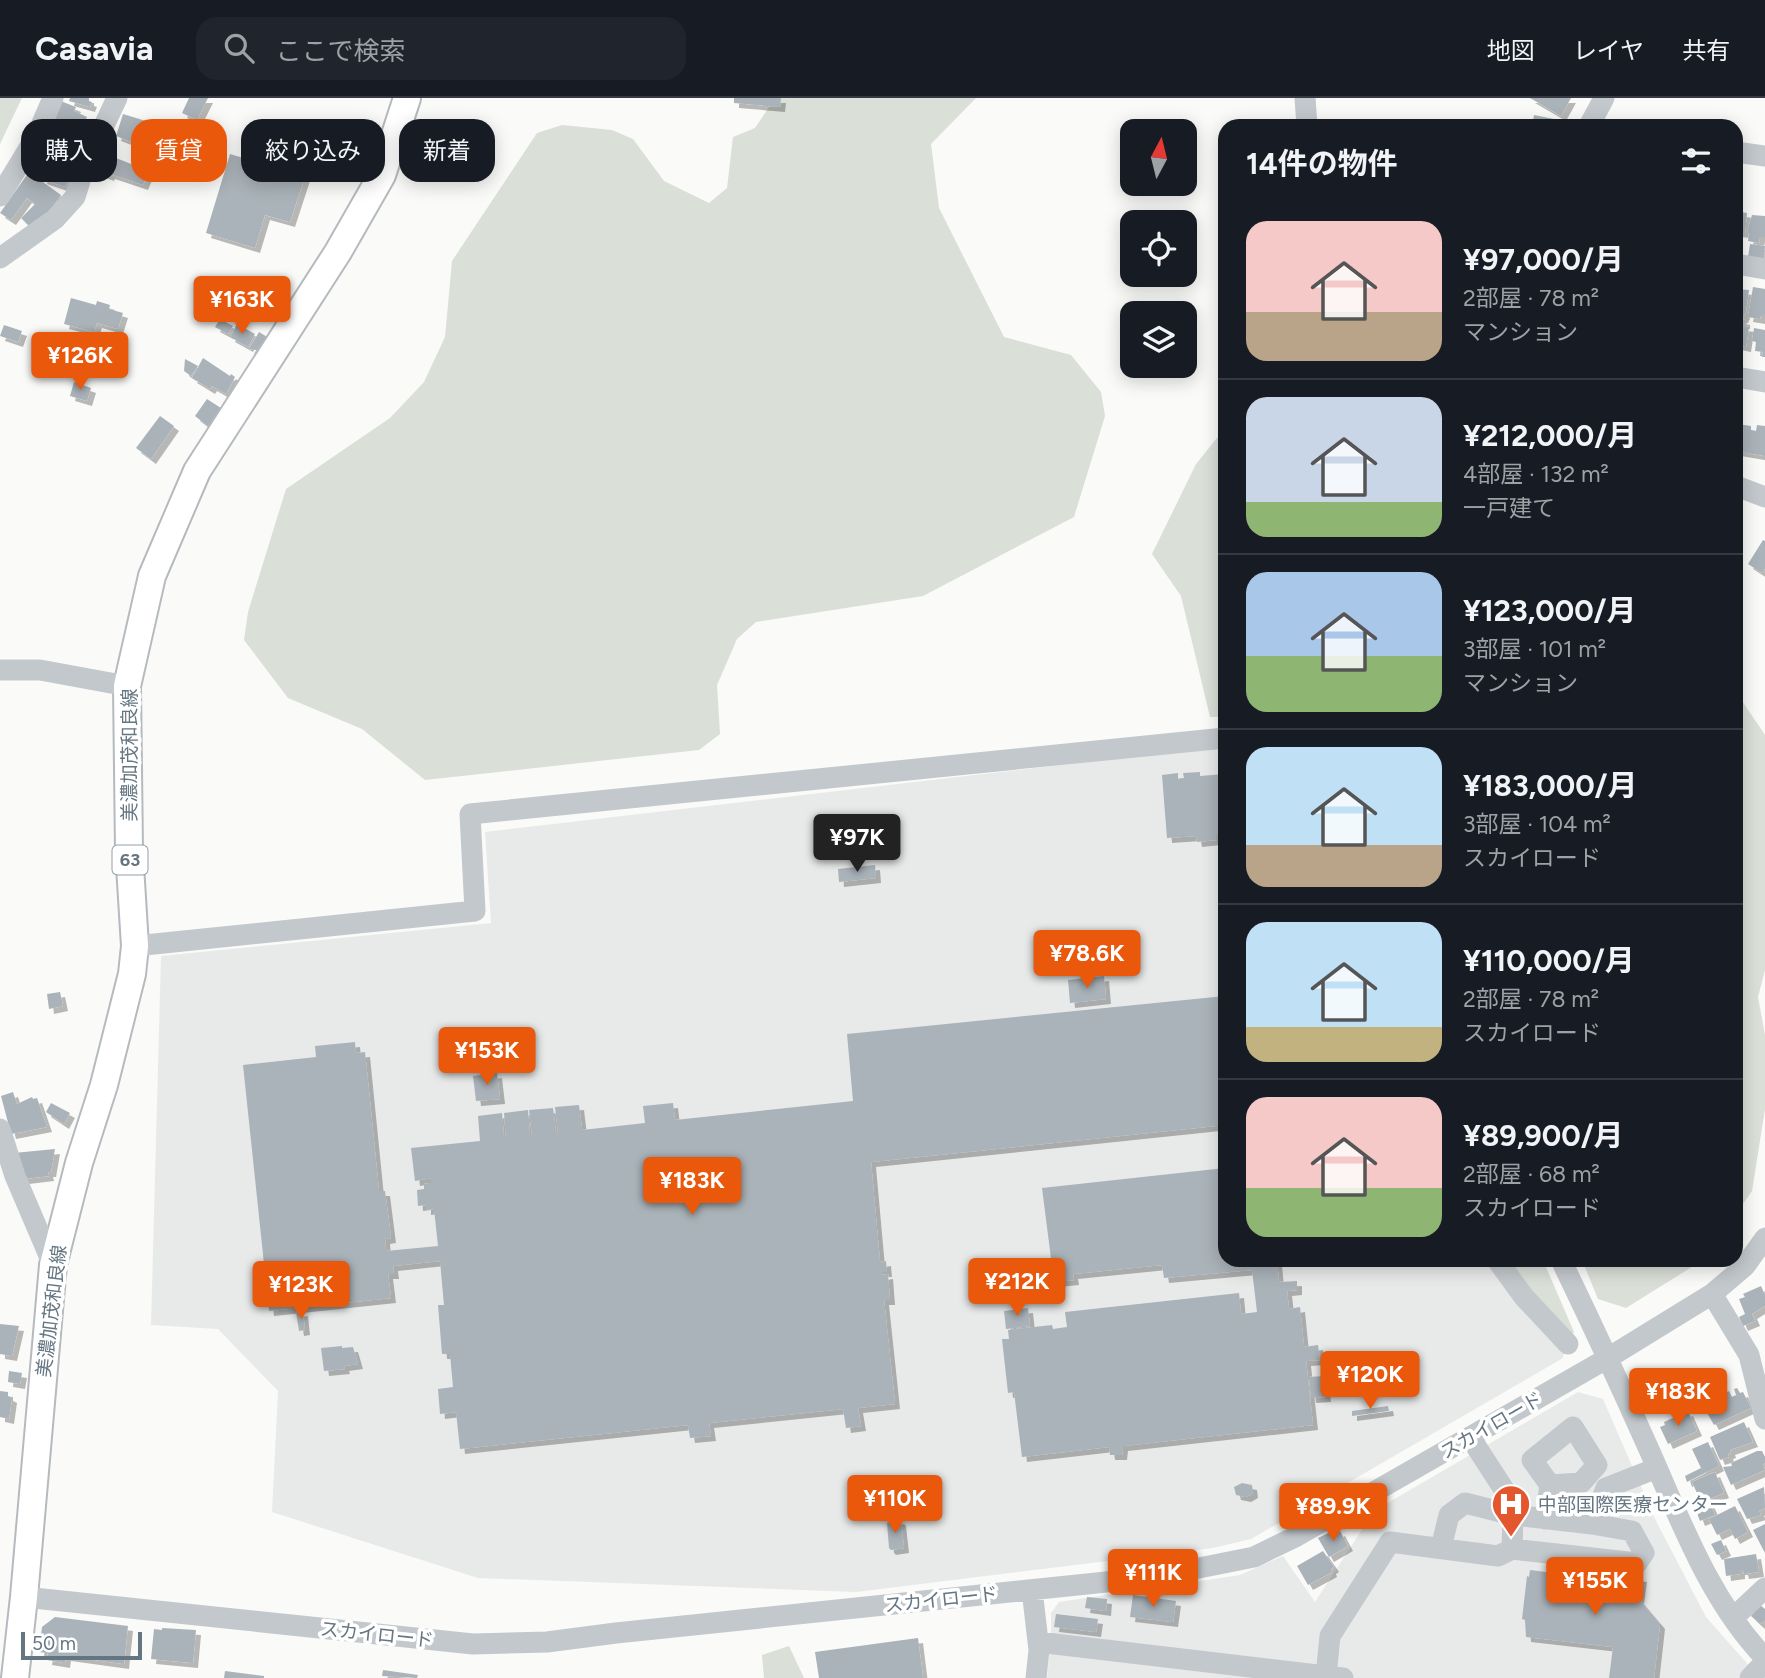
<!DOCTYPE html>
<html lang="ja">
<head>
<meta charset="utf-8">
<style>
	body { margin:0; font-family:Figtree,"Noto Sans JP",sans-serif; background:#20242c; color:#f1f3f6; height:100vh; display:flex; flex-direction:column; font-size:26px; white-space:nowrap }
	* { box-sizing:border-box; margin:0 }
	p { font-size:23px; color:#9ea1a6 }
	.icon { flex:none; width:38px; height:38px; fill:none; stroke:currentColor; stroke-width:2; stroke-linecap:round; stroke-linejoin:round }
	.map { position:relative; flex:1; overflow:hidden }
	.panel { position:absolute; left:1218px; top:21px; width:525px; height:1148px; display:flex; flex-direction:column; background:#171b24; border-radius:21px; box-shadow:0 4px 18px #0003 }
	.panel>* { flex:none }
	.top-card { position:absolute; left:21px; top:21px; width:665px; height:63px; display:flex; gap:14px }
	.needle { width:46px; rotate:7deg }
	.tools { position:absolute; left:1120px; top:21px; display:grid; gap:14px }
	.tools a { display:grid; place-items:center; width:77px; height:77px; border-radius:14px; background:#171b24; box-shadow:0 4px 18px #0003; font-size:35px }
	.scale { position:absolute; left:21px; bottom:18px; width:121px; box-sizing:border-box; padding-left:7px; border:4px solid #657683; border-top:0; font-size:19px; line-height:24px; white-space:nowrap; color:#657683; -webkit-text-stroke:5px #fff; paint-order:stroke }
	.price { position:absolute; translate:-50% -60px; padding:0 16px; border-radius:7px; background:#ea580c; color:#fff; font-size:23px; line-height:46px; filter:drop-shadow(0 2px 4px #0008) }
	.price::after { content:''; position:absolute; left:50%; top:42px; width:21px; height:16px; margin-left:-10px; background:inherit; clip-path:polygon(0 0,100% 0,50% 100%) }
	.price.current { background:#222; color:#fff }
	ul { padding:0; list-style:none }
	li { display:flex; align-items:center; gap:21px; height:175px; padding:0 28px }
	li+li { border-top:2px solid #363941 }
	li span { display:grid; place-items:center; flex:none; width:196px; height:140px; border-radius:21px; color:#555 }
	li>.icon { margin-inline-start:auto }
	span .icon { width:84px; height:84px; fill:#fffc; stroke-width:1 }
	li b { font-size:30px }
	h2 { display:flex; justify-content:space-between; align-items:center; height:84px; padding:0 28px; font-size:30px }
	.chip { padding:0 24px; border-radius:21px; background:#171b24; box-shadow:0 4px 18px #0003; font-size:24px; line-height:63px }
	.chip.current { background:#ea580c; color:#fff }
	header { display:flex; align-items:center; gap:42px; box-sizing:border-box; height:98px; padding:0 35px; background:#171b24; border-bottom:2px solid #363941 }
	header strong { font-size:33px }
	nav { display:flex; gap:38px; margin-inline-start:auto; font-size:24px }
	.search { width:490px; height:63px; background:#20242c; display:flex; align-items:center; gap:18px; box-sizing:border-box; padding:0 24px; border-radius:21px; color:#9ea1a6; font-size:26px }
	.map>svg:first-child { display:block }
</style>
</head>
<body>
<header>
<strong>Casavia</strong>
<div class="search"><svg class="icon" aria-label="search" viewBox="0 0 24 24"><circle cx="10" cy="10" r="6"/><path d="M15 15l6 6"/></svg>ここで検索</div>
<nav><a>地図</a><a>レイヤ</a><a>共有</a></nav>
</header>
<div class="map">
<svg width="1765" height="1580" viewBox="0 0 1765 1580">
	<defs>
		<filter id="shadow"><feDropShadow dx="5" dy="5" stdDeviation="0" flood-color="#0004"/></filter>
	</defs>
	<rect width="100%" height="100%" fill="#fafaf8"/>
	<path fill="#e8e9e9" d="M1225 648V1162H1501L1564 1251 1563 1260 1251 1441 1213 1450 856 1494 478 1480 272 1414 278 1293 218 1231 151 1227 161 858 491 825 485 734Z
		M1578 1294 1603 1301 1655 1421 1706 1519 1760 1580H1047L1051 1540V1515L1059 1504 1240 1477 1283 1458 1315 1504 1374 1413Z"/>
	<path fill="#dadfd7" d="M0 0H22L0 46Z
		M775 0H976L931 46 939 110 1004 239 1071 257 1101 294 1105 318 1074 419 923 498 756 524 737 541 717 587 720 636 699 652 425 682 362 631 288 600 244 542 248 514 286 391 390 320 424 284 445 239 452 163 537 35 562 27 612 32 633 41 664 83 709 105 727 90 733 39 755 30Z
		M1225 330V619H1210L1181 498 1152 456 1196 366Z
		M1736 594 1765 637V872L1758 899 1765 937V1011L1752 1093 1736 1116Z
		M1501 1162H1543L1574 1234 1564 1251Z
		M1582 1162H1703L1626 1210 1598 1201Z
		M789 1548 804 1580H764L762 1557Z"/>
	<path fill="#aab3b9" filter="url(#shadow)" d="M70 0H89V3L92 4 90 9 69 3Z
		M189 0H208L197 22 182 15Z
		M734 0H781L780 9 734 5Z
		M1530 0H1571L1561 18Z
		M58 2 76 9 74 13 87 19 77 42 62 38V40L44 32Z
		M123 16 175 32 170 48 158 44 155 53 116 38Z
		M1534 17 1559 22 1558 28H1532Z
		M175 38 190 43 192 38 198 41 193 57 188 55 182 75 179 74 178 79 162 74Z
		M34 56 48 63 50 59 73 68 65 89 42 81 44 74 27 69Z
		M230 56 305 78 290 124 265 117 255 150 206 135Z
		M107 60 115 63 116 60 149 73 143 87 110 76 109 78 101 75Z
		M29 74 61 97 47 116 31 130 21 120 35 106 27 100 11 122 0 115Z
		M1736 113 1747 115 1745 135 1736 134Z
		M1752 117 1765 118V139H1760L1759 145 1748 143 1749 135H1747Z
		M1750 146 1765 148 1764 162 1748 159Z
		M1753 189 1765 191V217H1761L1760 221 1748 219Z
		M1736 191 1749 192 1746 213 1743 220 1740 221 1745 222V226L1736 225Z
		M71 200 96 207 97 203 110 207 109 211 123 215 118 231 97 225 94 234 64 226Z
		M220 221 233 228 228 236 215 229Z
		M237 226 255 236 248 249 230 239Z
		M4 227 22 233 18 244 0 238Z
		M1736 227 1749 229 1746 249 1736 247Z
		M1754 230 1765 232V259H1762L1763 254 1755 253 1756 244 1752 243Z
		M259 234 269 240 262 253 249 251Z
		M203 260 230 278 231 276 235 279 226 296 212 288 210 291 192 280Z
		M185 261 198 268 191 278 184 273Z
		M74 284 91 290 87 303 70 298Z
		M207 301 224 312 214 328 211 326 209 329 195 318Z
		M160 318 174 328 151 361 136 350Z
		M1738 326 1751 328V332L1756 333 1757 327 1765 328V358L1736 353Z
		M1763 442 1765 443V470L1762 475 1748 466Z
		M1200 674V678L1225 676V735L1216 736V742L1197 744 1196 738 1167 740 1162 677 1178 675V681L1184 680 1183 675Z
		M875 767 876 780 839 784 838 771Z
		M1104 878 1106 901 1070 905 1068 882Z
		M60 894 63 908 49 911 47 896Z
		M1225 898V1027L871 1064 880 1164 886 1163 887 1174H882V1177L888 1176 890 1202H884L895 1306 858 1310 861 1328 846 1330 843 1311 709 1325 711 1338 690 1340 688 1327 460 1351 456 1314 440 1316 438 1291 453 1289 450 1256H442L438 1207H444L440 1163 393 1168 394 1176H388L391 1200 269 1213 243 967 316 959 315 948 355 944 356 955 365 954 379 1093H385L391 1140 385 1141 386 1153 438 1148 434 1111 426 1112V1107L418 1108 417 1092 424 1091V1086L431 1085V1080L415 1083 411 1050 480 1043 478 1018 502 1015 504 1040H506L504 1015 528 1012 530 1037H532L529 1012 553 1010 556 1035 558 1034 555 1009 579 1007 582 1032 645 1025 643 1008 673 1005 675 1022 853 1003 847 936Z
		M497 975 500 1001 476 1003 473 978Z
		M13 994 17 1006 32 999 33 1001 37 1000 47 1029 11 1036 1 998Z
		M51 1005 70 1015 64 1026 46 1014Z
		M55 1051 51 1074H48L49 1078 24 1081 14 1055Z
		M1225 1070V1162H1277L1279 1184 1297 1183V1192L1287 1193 1289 1211 1300 1209 1304 1249 1318 1247 1320 1262 1306 1263 1313 1327 1123 1348 1122 1357H1110L1109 1349 1022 1359 1014 1294 1008 1295 1002 1241H1009L1008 1232 1052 1227 1053 1231 1067 1229 1065 1214 1239 1195 1241 1216 1257 1214 1252 1172 1164 1180 1162 1167 1073 1176 1074 1182 1054 1184 1042 1090Z
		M1761 1188 1765 1197V1208L1752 1216 1755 1223 1743 1228 1739 1219 1745 1216 1739 1201 1745 1199 1743 1196Z
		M1028 1210 1030 1228 1006 1231 1004 1213Z
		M303 1213 305 1232 299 1233 296 1214Z
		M0 1226 19 1228 12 1258 0 1256Z
		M342 1248V1250L353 1249 358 1266 344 1268 345 1271 324 1273 321 1250Z
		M9 1273 22 1275 20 1286 8 1284Z
		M1324 1278 1326 1299 1311 1300 1309 1279Z
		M1737 1290 1740 1295 1743 1294 1751 1310 1714 1327 1702 1306 1729 1293 1732 1299 1736 1297 1734 1291Z
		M0 1293 8 1294V1298L12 1300 9 1321 0 1319Z
		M1388 1308 1389 1313 1352 1318V1313Z
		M1688 1313 1697 1333 1668 1346 1660 1329 1665 1327 1664 1324Z
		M1744 1324 1753 1344 1730 1352 1731 1355 1728 1356 1729 1359 1720 1362 1710 1339Z
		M1708 1344 1719 1368 1687 1384 1685 1378 1701 1370 1692 1351Z
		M1757 1353H1762L1765 1359V1365L1763 1366 1765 1372 1731 1387 1723 1369 1732 1368 1731 1365Z
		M1715 1374 1724 1395 1701 1404 1692 1384Z
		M1242 1385 1252 1387 1253 1395 1246 1399 1236 1397 1234 1389Z
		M1764 1389 1765 1410 1759 1413 1761 1417 1747 1421 1737 1401Z
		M1709 1404 1715 1417 1700 1423 1695 1410Z
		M1735 1408 1748 1434 1735 1441 1730 1431 1717 1437 1709 1421Z
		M899 1421 901 1423 904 1450 891 1452 889 1450 887 1425Z
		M1765 1426V1455L1753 1432Z
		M1340 1433 1348 1448 1329 1459 1318 1440 1330 1434 1332 1437Z
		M1721 1442 1726 1453 1717 1457 1711 1446Z
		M1323 1453 1334 1469 1331 1471 1332 1474 1308 1487 1297 1468Z
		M1756 1456 1759 1474 1744 1476 1743 1472H1740V1476L1726 1478 1724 1461Z
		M1530 1472 1586 1479 1587 1472 1642 1479 1639 1501 1660 1526 1654 1580H1609L1613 1549 1526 1539 1525 1522 1522 1521 1527 1478 1529 1479Z
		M1133 1497 1176 1503 1173 1524 1130 1519Z
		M1087 1499 1107 1501 1106 1513 1085 1510Z
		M1760 1507 1765 1511V1523L1760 1526 1751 1518Z
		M1056 1516 1098 1521 1096 1534 1054 1529Z
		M55 1519 128 1528 124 1566 66 1558 65 1565 47 1562 48 1555 39 1554 42 1529Z
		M162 1530 196 1532 193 1565 151 1561 154 1531 162 1532Z
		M918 1540 923 1580H819L815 1554Z
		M383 1572 418 1577 417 1580 382 1578Z
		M225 1573 264 1578V1580H224Z"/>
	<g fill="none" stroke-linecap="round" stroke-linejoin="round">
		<g stroke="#b5babe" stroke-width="30">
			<path id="major" d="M15 1580 24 1499 53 1167 79 1065 104 987 132 876 135 848 129 752 127 588 152 478 197 373 338 154 382 77 407 0"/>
		</g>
		<path stroke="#c3c8cc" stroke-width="21" d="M1305 0 1307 28
			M1589 28 1604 0
			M1736 54 1765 58
			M0 98 37 37 53 0
			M0 160 55 121 75 99 84 70 117 0
			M1736 166 1765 171
			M1736 279 1765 284
			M1736 388 1765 399
			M0 572H40L127 588
			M135 848 475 813 470 716 1225 640
			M0 1031 15 1078 53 1167
			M1497 1162 1524 1199 1568 1246
			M1561 1162C1592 1226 1622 1291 1651 1356 1682 1426 1711 1504 1765 1560
			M1712 1196 1749 1257 1765 1321
			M1470 1339 1514 1407 1513 1417 1592 1426
			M1545 1421 1550 1387 1532 1362 1573 1329 1597 1367 1581 1385 1550 1387
			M1441 1450 1449 1417 1465 1405 1513 1417 1512 1451
			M1032 1492 1039 1552 1036 1580
			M24 1499 473 1546 547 1544 616 1535 1154 1479 1254 1459 1297 1438 1608 1260 1712 1196 1745 1168 1765 1140
			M1733 1520 1765 1490
			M1038 1544 1343 1580
			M1326 1578 1330 1538 1390 1444 1498 1458 1512 1451 1637 1465 1644 1455 1632 1433 1592 1426 1606 1390 1657 1370
			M1750 1580 1765 1564"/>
		<use href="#major" stroke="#fff" stroke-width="26"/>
	</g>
	<defs>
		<g id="hospital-pin" transform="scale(2.0125)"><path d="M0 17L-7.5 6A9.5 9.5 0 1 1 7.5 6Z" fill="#e4572e" stroke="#fff"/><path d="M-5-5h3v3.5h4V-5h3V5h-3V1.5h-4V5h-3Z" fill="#fff"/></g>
	</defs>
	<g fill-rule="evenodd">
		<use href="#hospital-pin" x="1511" y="1406"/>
	</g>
	<g text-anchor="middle" stroke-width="7" stroke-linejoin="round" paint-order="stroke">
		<rect fill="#fff" stroke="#939fa8" stroke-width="2" x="112.5" y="747.5" width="35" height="29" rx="5"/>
		<g font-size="18" font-weight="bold" fill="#657683">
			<text x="130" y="768">63</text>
		</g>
		<g font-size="19" fill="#657683" stroke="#fff">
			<text transform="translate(129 657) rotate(-90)" y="7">美濃加茂和良線</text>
			<text transform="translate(51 1213) rotate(-83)" y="7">美濃加茂和良線</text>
			<text transform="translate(1491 1327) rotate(-30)" y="7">スカイロード</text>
			<text transform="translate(941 1501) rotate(-6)" y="7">スカイロード</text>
			<text transform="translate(377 1536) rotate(6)" y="7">スカイロード</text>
		</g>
		<g font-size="19" fill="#657683" stroke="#fff" text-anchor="start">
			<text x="1538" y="1413">中部国際医療センター</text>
		</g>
	</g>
</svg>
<div class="tools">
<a><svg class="needle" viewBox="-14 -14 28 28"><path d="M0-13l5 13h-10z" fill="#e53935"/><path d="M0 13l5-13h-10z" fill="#9ea1a6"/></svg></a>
<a><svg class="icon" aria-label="locate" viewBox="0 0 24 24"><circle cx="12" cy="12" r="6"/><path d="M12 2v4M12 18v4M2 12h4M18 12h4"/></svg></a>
<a><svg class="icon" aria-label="layers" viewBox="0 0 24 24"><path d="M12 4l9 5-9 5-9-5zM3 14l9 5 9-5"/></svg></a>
</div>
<div class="scale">50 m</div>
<b class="price" style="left:242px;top:238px">¥163K</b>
<b class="price" style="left:80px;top:294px">¥126K</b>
<b class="price current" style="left:857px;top:776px">¥97K</b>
<b class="price" style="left:1087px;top:892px">¥78.6K</b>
<b class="price" style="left:487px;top:989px">¥153K</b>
<b class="price" style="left:692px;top:1119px">¥183K</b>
<b class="price" style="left:1017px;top:1220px">¥212K</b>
<b class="price" style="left:301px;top:1223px">¥123K</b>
<b class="price" style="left:1370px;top:1313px">¥120K</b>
<b class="price" style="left:1678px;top:1330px">¥183K</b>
<b class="price" style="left:895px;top:1437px">¥110K</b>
<b class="price" style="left:1333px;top:1445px">¥89.9K</b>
<b class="price" style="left:1153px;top:1511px">¥111K</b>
<b class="price" style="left:1595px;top:1519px">¥155K</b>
<div class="top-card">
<a class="chip">購入</a>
<a class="chip current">賃貸</a>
<a class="chip">絞り込み</a>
<a class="chip">新着</a>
</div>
<section class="panel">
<h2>14件の物件<svg class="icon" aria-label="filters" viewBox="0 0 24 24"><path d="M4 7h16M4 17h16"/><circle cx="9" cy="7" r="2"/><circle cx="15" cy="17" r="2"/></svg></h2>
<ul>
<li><span style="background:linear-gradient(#f6c9c9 65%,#b9a48a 0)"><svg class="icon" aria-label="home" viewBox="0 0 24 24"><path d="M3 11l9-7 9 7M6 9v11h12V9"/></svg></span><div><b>¥97,000/月</b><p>2部屋 · 78 m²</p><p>マンション</p></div></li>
<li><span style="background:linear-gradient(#c9d6e8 75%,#8fb573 0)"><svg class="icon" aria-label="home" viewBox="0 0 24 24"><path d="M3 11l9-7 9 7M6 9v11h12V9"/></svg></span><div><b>¥212,000/月</b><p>4部屋 · 132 m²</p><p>一戸建て</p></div></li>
<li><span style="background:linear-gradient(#a9c7e8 60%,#8fb573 0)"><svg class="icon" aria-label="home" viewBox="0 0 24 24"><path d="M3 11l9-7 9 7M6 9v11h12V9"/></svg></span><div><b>¥123,000/月</b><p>3部屋 · 101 m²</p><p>マンション</p></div></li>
<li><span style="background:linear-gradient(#bfe0f5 70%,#b9a48a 0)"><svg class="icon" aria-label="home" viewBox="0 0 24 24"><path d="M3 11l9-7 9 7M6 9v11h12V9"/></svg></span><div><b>¥183,000/月</b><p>3部屋 · 104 m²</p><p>スカイロード</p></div></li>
<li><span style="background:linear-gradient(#bfe0f5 75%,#c2b280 0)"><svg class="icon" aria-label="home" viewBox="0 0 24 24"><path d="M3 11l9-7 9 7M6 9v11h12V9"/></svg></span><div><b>¥110,000/月</b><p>2部屋 · 78 m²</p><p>スカイロード</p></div></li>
<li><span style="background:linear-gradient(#f6c9c9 65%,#8fb573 0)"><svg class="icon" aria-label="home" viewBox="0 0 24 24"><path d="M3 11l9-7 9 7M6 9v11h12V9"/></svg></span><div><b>¥89,900/月</b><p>2部屋 · 68 m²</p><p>スカイロード</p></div></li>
</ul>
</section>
</div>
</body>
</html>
